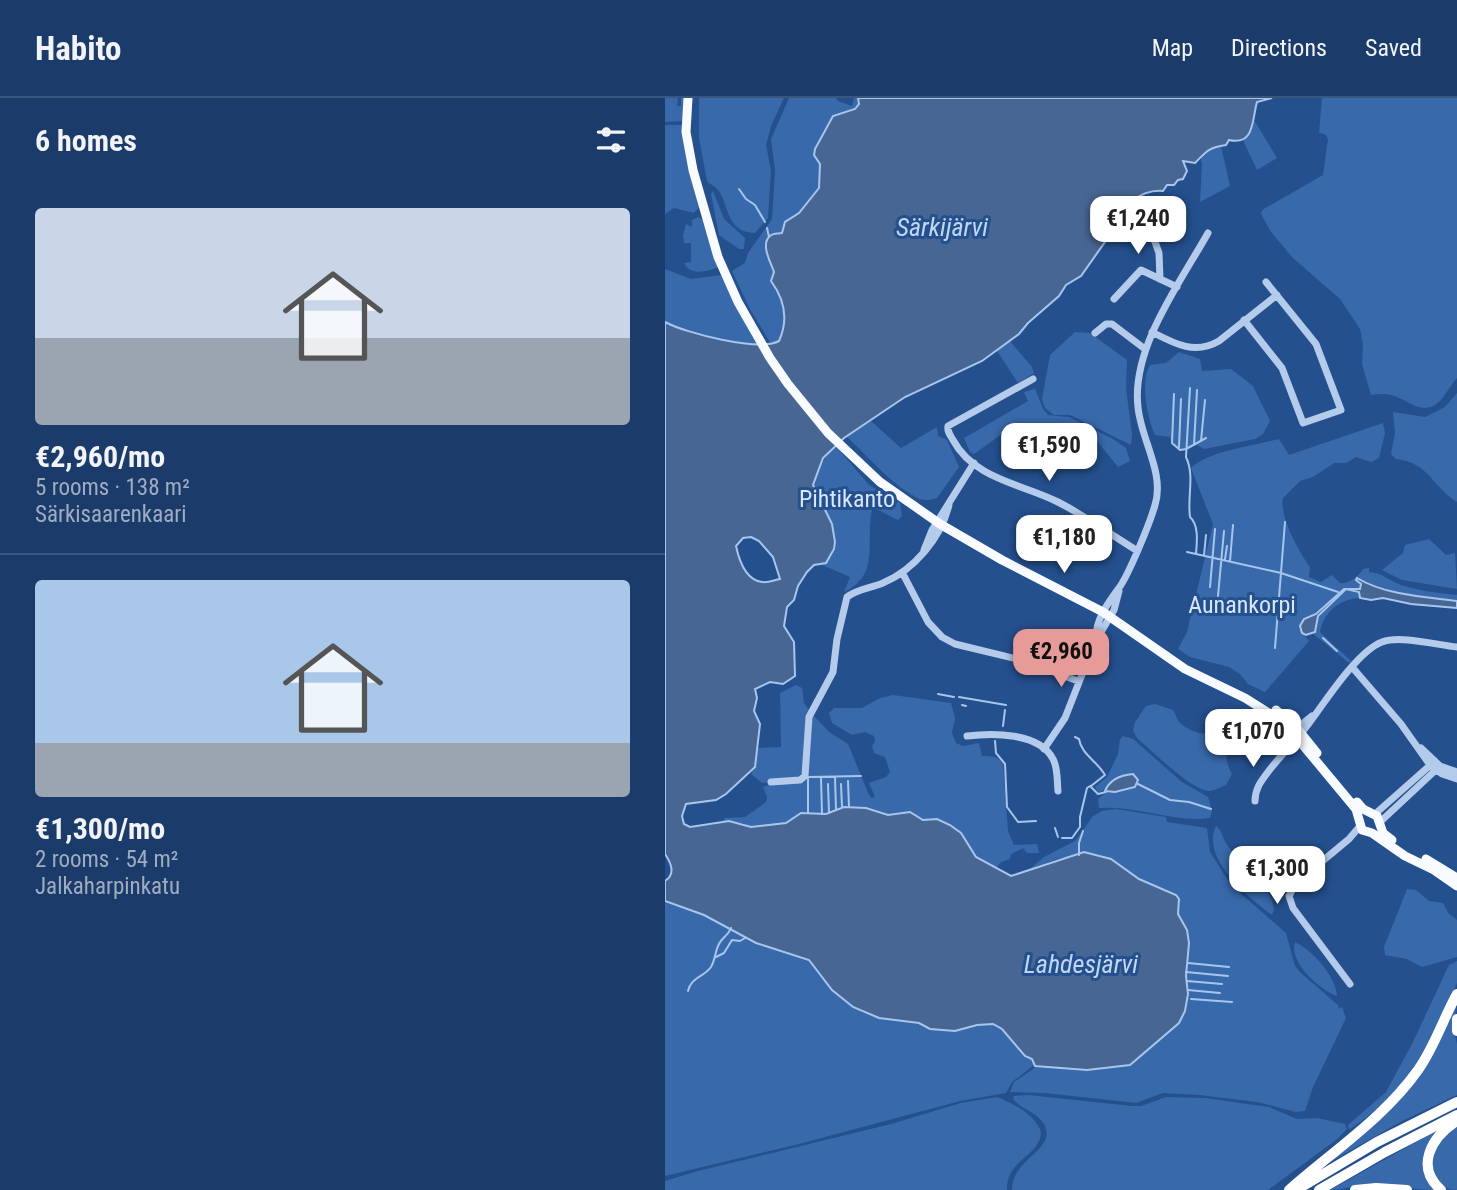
<!DOCTYPE html>
<html lang="en">
<head>
<meta charset="utf-8">
<style>
	body { margin:0; font-family:"Roboto Condensed",sans-serif; background:#284772; color:#f1f3f6; height:100vh; display:flex; flex-direction:column; font-size:26px; white-space:nowrap }
	* { box-sizing:border-box; margin:0 }
	p { font-size:23px; color:#a0adc1 }
	.icon { flex:none; width:38px; height:38px; fill:none; stroke:currentColor; stroke-width:2; stroke-linecap:round; stroke-linejoin:round }
	.map { position:relative; flex:1; overflow:hidden }
	.panel { display:flex; flex-direction:column; background:#1b3c6a; width:665px }
	.panel>* { flex:none }
	.price { position:absolute; translate:-50% -60px; padding:0 16px; border-radius:14px; background:#fff; color:#222; font-size:23px; line-height:46px; filter:drop-shadow(0 2px 4px #0008) }
	.price::after { content:''; position:absolute; left:50%; top:42px; width:21px; height:16px; margin-left:-10px; background:inherit; clip-path:polygon(0 0,100% 0,50% 100%) }
	.price.selected { background:#e69b98; color:#111 }
	ul { padding:0; list-style:none }
	li { display:grid; align-content:center; gap:14px; height:371px; padding:0 35px }
	li+li { border-top:2px solid #39567e }
	li span { display:grid; place-items:center; height:217px; border-radius:7px; color:#555 }
	li>.icon { margin-inline-start:auto }
	span .icon { width:126px; height:126px; fill:#fffc; stroke-width:1 }
	li b { font-size:30px }
	h2 { display:flex; justify-content:space-between; align-items:center; height:84px; padding:0 35px; font-size:30px }
	header { display:flex; align-items:center; gap:42px; box-sizing:border-box; height:98px; padding:0 35px; background:#1b3c6a; border-bottom:2px solid #39567e }
	header strong { font-size:33px }
	nav { display:flex; gap:38px; margin-inline-start:auto; font-size:24px }
	main { display:flex; flex:1; min-height:0 }
	.map>svg:first-child { display:block }
</style>
</head>
<body>
<header>
<strong>Habito</strong>
<nav><a>Map</a><a>Directions</a><a>Saved</a></nav>
</header>
<main>
<section class="panel">
<h2>6 homes<svg class="icon" aria-label="filters" viewBox="0 0 24 24"><path d="M4 7h16M4 17h16"/><circle cx="9" cy="7" r="2"/><circle cx="15" cy="17" r="2"/></svg></h2>
<ul>
<li><span style="background:linear-gradient(#c9d6e8 60%,#9aa5b1 0)"><svg class="icon" aria-label="home" viewBox="0 0 24 24"><path d="M3 11l9-7 9 7M6 9v11h12V9"/></svg></span><div><b>€2,960/mo</b><p>5 rooms · 138 m²</p><p>Särkisaarenkaari</p></div></li>
<li><span style="background:linear-gradient(#a9c7e8 75%,#9aa5b1 0)"><svg class="icon" aria-label="home" viewBox="0 0 24 24"><path d="M3 11l9-7 9 7M6 9v11h12V9"/></svg></span><div><b>€1,300/mo</b><p>2 rooms · 54 m²</p><p>Jalkaharpinkatu</p></div></li>
</ul>
</section>
<div class="map">
<svg width="792" height="1092" viewBox="0 0 792 1092">
	<rect width="100%" height="100%" fill="#24508e"/>
	<path fill="#3869ab" d="M0 0H13L12 8H16V0H20L19 23 0 24Z
		M34 0H119L106 28 101 47 106 73 103 120 90 135C59 135 64 101 51 90 48 87 44 86 42 83L34 40Z
		M124 0H171L173 3 187 8 189 0H193L194 5 190 11 165 22 150 51 149 57 155 66 153 92 134 115 120 124 117 135 103 141 102 157 109 174 108 186C122 202 120 221 116 241L106 246 85 211 67 173 80 165 83 155 107 121 110 72 106 41Z
		M657 0H792V280C786 287 781 296 775 303 758 319 745 303 729 298 721 295 714 296 706 297L697 266 698 246 695 231 675 201 628 160 606 134 596 116 597 112 658 77 663 41 660 36 654 35Z
		M589 22 612 60 592 72 578 42 584 37Z
		M0 27H17L34 109 29 115 9 110 0 116Z
		M547 48H556L565 88 535 104 537 66 535 59Z
		M48 93 59 121 80 140 79 151H74L54 137 46 96Z
		M33 119 38 122 54 169C42 174 25 178 19 165L26 164V145H19L18 137 21 126 27 129V122Z
		M0 171 26 181 57 177 94 248 27 235 0 224Z
		M410 234 425 235 462 262 461 290 467 336 466 347 405 317H389L380 310 377 301 385 257Z
		M344 242 367 269 369 275 353 285 332 253Z
		M514 254 535 261 537 273 566 271 588 288 605 323 598 336 590 341 539 351 532 347 516 353 507 347 505 339 490 337C482 319 475 284 485 267L501 265Z
		M370 291 378 311 383 317 404 319 448 341 461 350 465 363 453 369 432 343 348 328 309 356 305 354 299 340 363 303 359 294Z
		M792 295V404C766 388 765 365 731 361L726 356 730 334 728 314 760 319 780 309Z
		M206 323 236 350 272 329 273 338 282 342 294 369 272 400C266 402 261 403 255 401 227 388 204 359 181 338Z
		M718 325 720 335 714 360 706 364 691 359 681 365H669L648 379 635 383 618 400C614 418 634 454 645 469L644 479 656 484 667 477C668 478 674 484 675 485 683 487 695 477 698 471L704 470V474C715 474 725 483 736 487 754 493 773 495 792 497V503C760 499 720 498 693 480L691 482 696 485V491H680L695 494V500C674 501 659 514 655 534L687 564H683L647 535 652 529 653 518 679 490 651 516 647 517 638 536 644 543 600 594 583 586 575 576 564 569 525 559 513 551 522 534 548 426 526 370C543 353 591 347 614 341L624 357Z
		M170 347 204 387 235 405 237 418 233 422 211 411 207 412C200 444 216 477 179 494L185 479 157 467C184 452 157 407 148 387L154 368Z
		M764 441 781 457 790 455 792 491 737 482 717 472 738 455 740 447Z
		M131 587 137 590 139 605 144 612 137 681 97 685 86 676 90 669 93 650 116 649 115 595Z
		M228 597 286 605 290 620 287 635 291 645 298 648 314 645 317 658C327 658 334 658 338 667L343 733 349 747 372 746 374 755H362L358 750 346 756 345 761 336 764 331 770 311 759 296 735 285 727 272 721 258 722 245 714 223 717 201 710 179 709 161 716 136 715 121 725 86 729 77 725 56 726 60 720 80 719 101 704 102 699 98 689 109 685 138 684 145 623 148 617 164 634 183 646 204 697 207 700 210 699 204 685 221 679 225 674 220 659 209 655 207 648 210 643 209 638 200 634 187 637 167 625 164 615 169 610H197L215 600Z
		M490 606 508 612C511 616 512 623 516 626 536 641 552 636 571 628L574 629C570 650 553 651 567 676L561 687C556 689 550 692 545 693 528 694 486 652 472 640L468 633 470 624 481 608Z
		M458 638 468 641 517 684 543 699 547 713 545 720C510 725 471 707 434 710L433 701 442 694H450L468 690 465 676C451 679 444 693 433 694L430 689 442 679 453 656 455 641Z
		M451 711 501 719 502 724 542 730 545 754 566 787 621 835 630 868 636 875 674 908 673 911 677 909 681 920 648 989 640 1013 631 1014 592 1004 534 997 498 995 471 1005 380 995 345 994 349 984 371 969 429 971 465 967 513 927 520 913 523 896 521 878 524 843 513 816V801C502 793 490 789 478 783 455 771 446 756 418 754L412 758 392 761 365 771 379 759 410 743 428 718 437 713Z
		M551 728C558 733 557 740 562 747 577 769 606 785 609 812L607 817C584 800 535 760 551 728Z
		M742 791 751 792 764 803 778 805 784 816 792 822V859L757 869 742 861 720 857 719 849Z
		M0 803 38 817 91 845 144 862 167 892 188 909 214 920 254 925 284 932H297L312 927H331L337 931 360 958 367 961 369 967 347 984 341 995 295 1003 134 1046 0 1078Z
		M630 844C647 852 671 878 672 898 655 892 623 864 630 844Z
		M792 863V885L765 946 730 995 706 1016 684 1032 683 1027 721 994 748 944 784 867Z
		M791 907 789 933 792 946V997L737 1023 660 1067 758 972 776 942Z
		M363 997 467 1008H476L501 999 540 1000 604 1009 632 1021 652 1020 680 1026 682 1031 671 1042 603 1092H347C347 1059 393 1052 379 1026 372 1014 356 1011 348 1001L349 998Z
		M332 999C347 1005 371 1017 376 1034 375 1059 341 1061 342 1092H0V1083L29 1074 226 1026 296 1005Z
		M792 1028V1092C774 1092 767 1080 767 1063 768 1057 767 1051 770 1046 776 1039 785 1034 792 1028Z
		M773 1032 764 1045 771 1092C746 1092 723 1085 698 1087 686 1088 676 1092 665 1092Z"/>
	<path fill="#486693" stroke="#a8c6ec" stroke-width="2" fill-rule="evenodd" d="M193 0H607L592 4C587 21 590 48 564 42L561 47C542 50 542 53 530 65L518 63 522 73 518 81 513 82 509 87H502L498 93C487 92 476 96 467 103L465 111 451 115 443 125V137L440 144 416 178 401 187 394 198 363 225 354 236 317 263 240 299 179 340 158 360 148 387 167 426 170 444 169 451 161 465 149 467 142 474 133 488 129 502 122 509 119 528 129 544 130 578 118 586 105 584 90 591 92 600 89 613 95 626 90 669 61 696 51 702 21 706 17 718 19 726 25 729 64 723 86 729 121 725 136 715 161 716 179 709 201 710 223 717 245 714 258 722 272 721 285 727 296 735 311 759 346 778 419 754 446 761 474 781 511 797 514 801 513 816 522 832 524 845 521 878 523 896 520 913 514 925 465 967 422 972 370 968 367 961 360 958 337 931 328 926 312 927 290 933 265 931 254 925 214 920 188 909 167 892 144 862 91 845 39 817 0 803V783C11 776 6 765 0 756V224C20 235 94 254 114 243 124 221 120 202 106 183L109 174C106 165 95 146 105 138 108 135 113 136 117 135L120 124 134 115 154 90 155 66 149 57 150 51 168 18 190 11 194 6ZM86 439 94 443 108 459 115 481C109 482 103 485 97 484 81 482 74 462 71 448L78 440Z
		M692 480C720 497 760 499 792 503V510L746 506 718 500 706 502 695 500 694 494 681 491 653 518 650 534 641 537 637 535 635 528 639 521 651 516 679 491H695L696 486 691 482Z
		M468 676 473 682 470 689 450 694 440 693C445 681 456 677 468 676Z"/>
	<g fill="none" stroke-linecap="round" stroke-linejoin="round">
		<path stroke="#a8c6ec" stroke-width="2" d="M74 91 81 101 90 107 100 124
			M102 130 104 139
			M525 290 521 359C530 378 522 399 525 419 534 427 532 444 531 456
			M509 296 507 345 515 352 521 351 541 340
			M536 343 540 302
			M529 347 532 292
			M514 349 516 301
			M522 454 616 475 673 494
			M539 457 541 437
			M560 461 562 448
			M565 463 568 427
			M545 489 550 431
			M553 498 559 433
			M658 540 672 553
			M610 550 620 424
			M273 596 289 599
			M294 599 341 607
			M297 607 301 608
			M338 628 340 612
			M410 639 414 641C416 656 432 663 440 677L426 688
			M330 643 331 655 340 666 342 709 353 724 371 723
			M156 679 157 716
			M170 679 171 712
			M183 683 184 709
			M163 686 164 715
			M176 686 177 709
			M473 686 505 702 524 704 546 711
			M143 715V679L196 678
			M390 730 393 739
			M397 740H407L415 729V719L422 690 425 688 433 696 441 694
			M414 757V745L418 733
			M51 859 59 855 67 842 75 843 80 840
			M523 865 564 869
			M521 874 563 878
			M522 883 557 886
			M523 892 555 895
			M23 893C26 879 39 879 46 869 50 862 50 855 53 848 56 840 63 838 66 830
			M526 901 567 904"/>
		<path stroke="#b4cbeb" stroke-width="7" d="M495 181 494 155 485 130 497 122
			M449 201 476 172 512 189
			M579 222 617 270 638 325 676 312 651 246 601 184
			M487 234C510 246 530 257 554 243L612 197
			M430 235 441 226H447L480 251
			M368 281 283 328C282 333 285 337 288 342 309 381 357 386 393 404 420 418 445 436 471 452
			M259 452 267 432 309 365
			M238 476 263 524 277 539 290 546 356 562 413 583
			M431 542C430 522 443 505 454 490 464 476 485 425 490 407 500 375 476 342 473 309 466 250 515 185 543 135
			M687 569 736 626 765 667 777 676 792 681
			M302 638C327 635 374 634 388 661 393 670 392 683 393 693
			M756 650 775 668 792 674
			M379 651 400 620 429 546 449 512 454 493
			M620 651 627 634 647 618
			M106 684 135 682 140 678 144 619 168 574 172 541 182 499C192 491 206 490 218 485 249 472 276 440 284 407
			M590 703C590 697 591 693 594 687 607 665 626 649 642 628 658 607 692 553 717 544 735 537 772 547 792 549
			M710 716 770 663
			M715 724 775 668
			M685 886 628 810 624 798 631 785 684 741 695 728"/>
		<path stroke="#f8fbff" stroke-width="9" d="M23 0 21 34 28 72 53 159 73 204 105 260 123 286 163 335 215 384 275 426 337 462 438 514 520 571 580 600 610 619 627 634 691 711 697 732 707 735 740 758 769 772 792 788
			M611 612 631 629 652 655
			M692 704 698 711 712 718 718 735 727 742
			M761 761 792 780"/>
		<path stroke="#fff" stroke-width="10" d="M792 921V933
			M633 1091 712 1044 792 1004
			M624 1092C668 1053 719 1020 753 972 770 948 778 921 792 896
			M654 1092 720 1054 792 1017
			M690 1092 711 1090 742 1092
			M776 1092C750 1069 766 1040 790 1024"/>
	</g>
	<g text-anchor="middle" stroke-width="6" stroke-linejoin="round" paint-order="stroke">
		<g font-size="24" fill="#d8e6f9" stroke="#24508e">
			<text x="182" y="409">Pihtikanto</text>
			<text x="577" y="515">Aunankorpi</text>
		</g>
		<g font-size="26" font-style="italic" fill="#c0d6f2" stroke="#24508e">
			<text x="277" y="138">Särkijärvi</text>
			<text x="416" y="875">Lahdesjärvi</text>
		</g>
	</g>
</svg>
<b class="price" style="left:473px;top:158px">€1,240</b>
<b class="price" style="left:384px;top:385px">€1,590</b>
<b class="price" style="left:399px;top:477px">€1,180</b>
<b class="price selected" style="left:396px;top:591px">€2,960</b>
<b class="price" style="left:588px;top:671px">€1,070</b>
<b class="price" style="left:612px;top:808px">€1,300</b>
</div>
</main>
</body>
</html>
